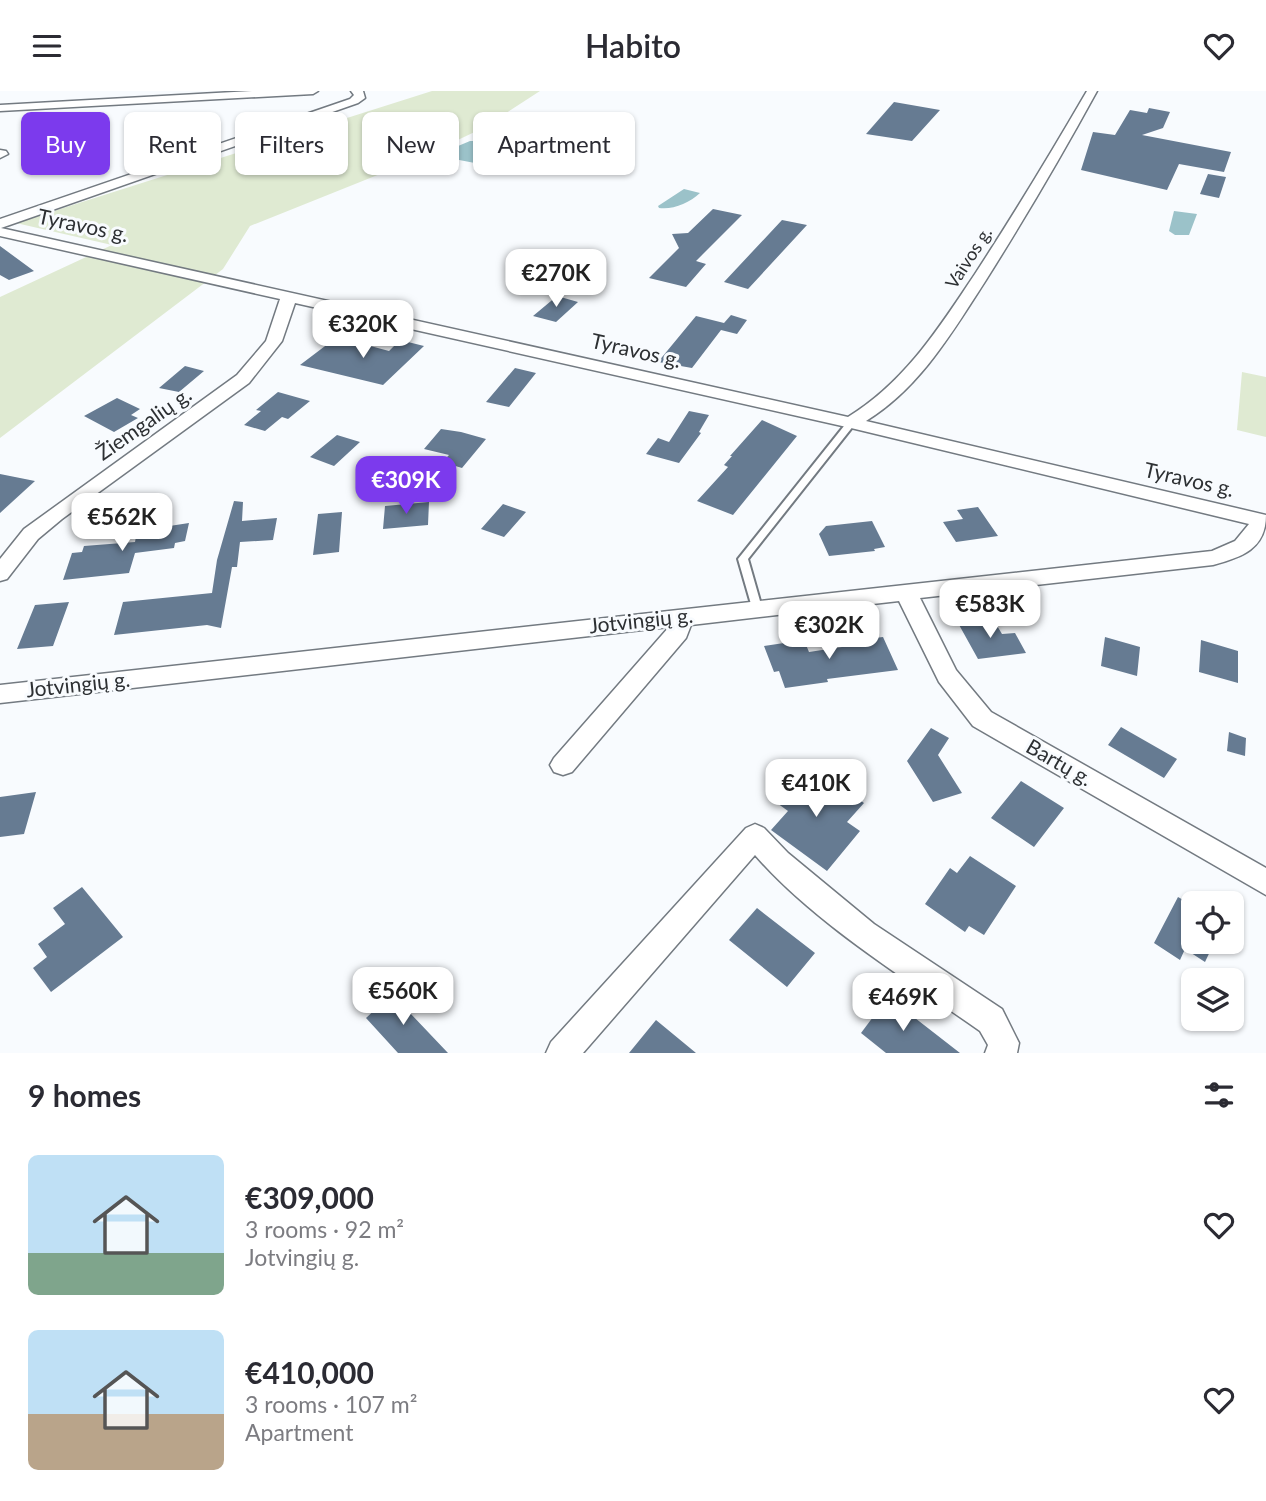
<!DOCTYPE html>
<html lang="en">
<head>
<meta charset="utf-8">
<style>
	body { margin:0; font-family:Lato,sans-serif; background:#f7f7f7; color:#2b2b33; height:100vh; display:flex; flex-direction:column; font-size:26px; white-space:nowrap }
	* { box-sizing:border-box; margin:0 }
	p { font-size:23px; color:#7c7c81 }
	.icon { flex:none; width:38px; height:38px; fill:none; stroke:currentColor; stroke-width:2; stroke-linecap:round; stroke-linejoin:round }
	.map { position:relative; height:962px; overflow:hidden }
	.sheet { display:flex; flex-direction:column; background:#fff; flex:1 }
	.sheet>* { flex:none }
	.hud { position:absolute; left:21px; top:21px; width:700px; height:63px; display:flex; gap:14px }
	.buttons { position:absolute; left:1181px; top:800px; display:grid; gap:14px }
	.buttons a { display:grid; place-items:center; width:63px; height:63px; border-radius:10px; background:#fff; box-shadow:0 2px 5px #0004; font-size:35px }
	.price { position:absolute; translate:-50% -60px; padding:0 16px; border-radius:14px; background:#fff; color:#222; font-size:23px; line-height:46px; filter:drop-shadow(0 2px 4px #0008) }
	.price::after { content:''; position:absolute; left:50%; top:42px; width:21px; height:16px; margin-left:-10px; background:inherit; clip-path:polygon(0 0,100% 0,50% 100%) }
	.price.active { background:#7c3aed; color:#fff }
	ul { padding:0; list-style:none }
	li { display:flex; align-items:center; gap:21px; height:175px; padding:0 28px }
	li span { display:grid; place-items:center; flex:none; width:196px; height:140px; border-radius:10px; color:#555 }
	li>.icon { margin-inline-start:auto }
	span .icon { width:84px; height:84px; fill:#fffc; stroke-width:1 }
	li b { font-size:30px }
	h2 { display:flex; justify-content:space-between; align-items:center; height:84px; padding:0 28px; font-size:30px }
	.tag { padding:0 24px; border-radius:10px; background:#fff; box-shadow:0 2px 5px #0004; font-size:24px; line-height:63px }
	.tag.active { background:#7c3aed; color:#fff }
	header { display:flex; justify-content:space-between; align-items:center; height:91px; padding:0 28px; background:#fff; font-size:32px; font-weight:600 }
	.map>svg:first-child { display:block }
</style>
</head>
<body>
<header><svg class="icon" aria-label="menu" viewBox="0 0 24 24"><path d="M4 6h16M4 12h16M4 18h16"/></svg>Habito<svg class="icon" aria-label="heart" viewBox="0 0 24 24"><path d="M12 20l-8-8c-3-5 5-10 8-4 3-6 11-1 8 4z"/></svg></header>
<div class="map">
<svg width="1266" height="962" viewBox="0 0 1266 962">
	<rect width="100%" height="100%" fill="#f8fbfe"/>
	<path fill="#dfead2" d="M432 0H540L483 37 420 67 250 135 223 178 0 347V206L112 154 16 132Z
		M1242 281 1266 286V346L1237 339Z"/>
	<path fill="#9bc2c9" d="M470 50C484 50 500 58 501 73H480L454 68 451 58Z
		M684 98 700 102C689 112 673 119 659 117L658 115Z
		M1174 120 1197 123 1189 144H1175L1169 140Z"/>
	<path fill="#667b92" d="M894 11 940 19 912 50 866 43Z
		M1149 17 1170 21 1163 37 1142 44 1231 61 1224 81 1179 73 1167 99 1081 79 1093 41 1115 44 1130 19 1147 22Z
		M1208 83 1226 86 1219 107 1200 103Z
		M713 118 742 124 696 170 706 173 686 196 649 187 679 157 672 143 688 142Z
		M782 129 807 134 748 198 724 191Z
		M0 155 34 180 9 189 0 184Z
		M557 205 578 211 556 231 533 225Z
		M731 224 747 229 737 243 721 239 692 277 658 271 696 225 724 232Z
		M337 246 389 260 400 249 424 255 383 294 300 274Z
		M185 275 204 280 179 301 159 297Z
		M515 277 536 282 509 316 486 311Z
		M278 301 310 310 288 328 282 326 265 340 244 334 261 320 256 319Z
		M117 307 140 318 131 324 138 327 114 341 84 325Z
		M689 320 709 324 699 341 701 342 679 372 646 363 658 347 669 351Z
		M762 329 797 345 733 424 697 410 728 376 724 374 732 365H730Z
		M441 338 461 341 486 348 462 377 442 371 449 364 424 358Z
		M337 344 360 351 334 375 310 366Z
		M0 383 35 390 0 422Z
		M234 410 243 411 242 430 277 427 273 449 240 451 237 476H232L221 537 207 534 114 544 123 511 212 502 217 469Z
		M429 411 428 434 383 438 385 415Z
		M503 413 526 421 504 446 481 438Z
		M978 416 998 445 956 451 943 431 963 428 957 419Z
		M342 421 339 461 313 464 318 423Z
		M872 430 885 456 874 458 875 460 829 465 819 443 826 435Z
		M189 432 185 450 175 452 174 457 135 462 129 482 63 489 72 462 82 461 84 455 135 451 137 440Z
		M69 511 53 555 17 558 35 514Z
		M993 528 1002 543 1015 542 1026 562 978 568 958 532Z
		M883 546 898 579 827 588 828 591 785 597 779 580 774 581 764 555 804 549 809 561 842 556 840 551Z
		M1105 546 1140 556 1137 585 1101 575Z
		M1201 549 1238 560V592L1199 581Z
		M1121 636 1177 668 1164 687 1108 654Z
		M931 637 949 647 938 664 962 702 933 711 907 670Z
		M1229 641 1246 647 1245 665 1227 660Z
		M785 684 811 701 825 685 864 712 847 731 860 740 827 780 771 739 788 720 766 704Z
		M1021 690 1064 717 1034 756 991 727Z
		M36 701 24 743 0 746V706Z
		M970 765 1016 795 984 844 969 835 965 841 925 813 950 777 957 782Z
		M82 796 123 846 51 901 33 877 47 866 38 853 65 833 53 817Z
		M1178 806 1194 815V850H1215L1205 871 1185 858 1180 869 1154 852Z
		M757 817 815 862 787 896 729 849Z
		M396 899 415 918 410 922 448 962H398L366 927Z
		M888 906 960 962H886L861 942Z
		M656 929 696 962H629Z"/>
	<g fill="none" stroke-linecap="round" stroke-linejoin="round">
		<g stroke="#737a81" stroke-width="4">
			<path id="service" d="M851 329 855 332 854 334 748 468 762 517 761 520H753L738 468 848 330Z"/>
		</g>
		<g stroke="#737a81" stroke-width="3">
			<path id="minor" d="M252 0H318L313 3 0 20V14Z
				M351 0H363L365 7 358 12 1 137 848 326C905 291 939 237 975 183 1014 123 1051 62 1087 0H1097C1062 64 1025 127 986 189 953 240 920 297 866 330L1266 424C1266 458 1242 466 1213 474L920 507 956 579 991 621 1266 777V804L973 635 939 591 899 510 691 534 686 547 572 681 563 684 554 681 550 674 554 667 669 536 0 612V594L1212 460 1235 450 1249 433 851 337 295 212 282 250 249 292 62 428 38 448 7 488 0 490V468L24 438 237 284 266 250 280 208 0 145V128L350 8 354 4Z
				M0 59 6 60 8 63 0 67Z
				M755 733 764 737 788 762 874 833 1002 918 1019 952 1017 962H985L988 954 980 940C906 888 814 832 755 764L583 962H546L551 951 746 737Z"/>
		</g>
		<use href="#service" fill="#fff" fill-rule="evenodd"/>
		<use href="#minor" fill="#fff" fill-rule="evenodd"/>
	</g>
	<g text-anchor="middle" stroke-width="6" stroke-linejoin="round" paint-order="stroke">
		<g font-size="18" fill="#2d3033" stroke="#f8fbfe">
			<text transform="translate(969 167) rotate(-57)" y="6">Vaivos g.</text>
		</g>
		<g font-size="21" fill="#2d3033" stroke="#f8fbfe">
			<text transform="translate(83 135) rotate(12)" y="7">Tyravos g.</text>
			<text transform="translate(636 260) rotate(13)" y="7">Tyravos g.</text>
			<text transform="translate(144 333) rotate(-35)" y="7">Žiemgalių g.</text>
			<text transform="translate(1189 389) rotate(13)" y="7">Tyravos g.</text>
			<text transform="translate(641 530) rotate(-6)" y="7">Jotvingių g.</text>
			<text transform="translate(78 594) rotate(-6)" y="7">Jotvingių g.</text>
			<text transform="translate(1059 672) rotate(30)" y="7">Bartų g.</text>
		</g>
	</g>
</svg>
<div class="buttons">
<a><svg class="icon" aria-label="locate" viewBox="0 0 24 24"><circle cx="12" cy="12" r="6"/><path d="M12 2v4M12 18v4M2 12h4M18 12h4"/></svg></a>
<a><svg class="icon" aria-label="layers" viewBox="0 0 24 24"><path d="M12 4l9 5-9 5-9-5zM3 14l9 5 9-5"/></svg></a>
</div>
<b class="price" style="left:556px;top:218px">€270K</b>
<b class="price" style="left:363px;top:269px">€320K</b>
<b class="price active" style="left:406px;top:425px">€309K</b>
<b class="price" style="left:122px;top:462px">€562K</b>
<b class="price" style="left:990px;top:549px">€583K</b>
<b class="price" style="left:829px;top:570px">€302K</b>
<b class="price" style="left:816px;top:728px">€410K</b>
<b class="price" style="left:403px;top:936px">€560K</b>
<b class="price" style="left:903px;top:942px">€469K</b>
<div class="hud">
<a class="tag active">Buy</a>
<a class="tag">Rent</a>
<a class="tag">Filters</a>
<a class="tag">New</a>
<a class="tag">Apartment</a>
</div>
</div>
<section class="sheet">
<h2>9 homes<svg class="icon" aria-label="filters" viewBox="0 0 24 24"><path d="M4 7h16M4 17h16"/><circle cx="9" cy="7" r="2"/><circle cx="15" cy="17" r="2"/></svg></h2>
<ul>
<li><span style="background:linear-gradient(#bfe0f5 70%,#7fa58c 0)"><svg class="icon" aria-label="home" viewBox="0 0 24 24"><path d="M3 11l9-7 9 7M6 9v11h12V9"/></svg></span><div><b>€309,000</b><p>3 rooms · 92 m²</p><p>Jotvingių g.</p></div><svg class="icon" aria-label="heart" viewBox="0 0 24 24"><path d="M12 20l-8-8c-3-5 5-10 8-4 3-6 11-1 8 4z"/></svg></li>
<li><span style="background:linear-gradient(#bfe0f5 60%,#b9a48a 0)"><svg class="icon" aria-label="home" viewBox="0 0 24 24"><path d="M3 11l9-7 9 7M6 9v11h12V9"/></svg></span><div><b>€410,000</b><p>3 rooms · 107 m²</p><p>Apartment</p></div><svg class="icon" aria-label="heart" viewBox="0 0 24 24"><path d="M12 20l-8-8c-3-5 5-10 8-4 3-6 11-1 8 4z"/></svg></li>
</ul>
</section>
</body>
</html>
